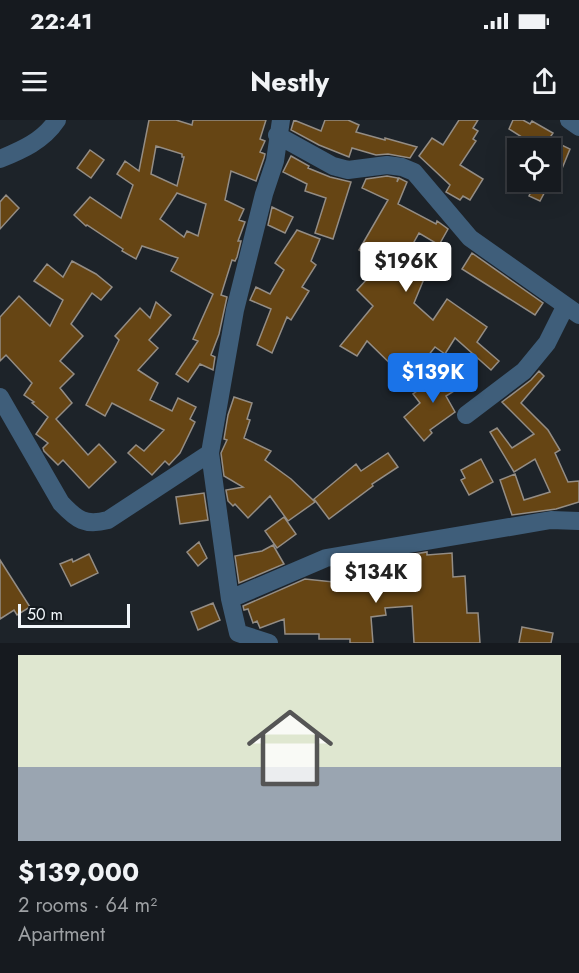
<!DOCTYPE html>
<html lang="en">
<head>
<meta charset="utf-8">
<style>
	body { margin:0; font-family:Jost,sans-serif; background:#23272c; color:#f1f3f6; height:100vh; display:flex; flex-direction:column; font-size:22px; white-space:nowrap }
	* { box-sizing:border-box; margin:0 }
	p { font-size:20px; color:#9ea1a4 }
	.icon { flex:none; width:33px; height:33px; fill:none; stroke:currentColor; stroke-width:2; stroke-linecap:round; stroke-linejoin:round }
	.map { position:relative; height:523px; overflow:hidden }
	.panel { display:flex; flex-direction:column; background:#161a1f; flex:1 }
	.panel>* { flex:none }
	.controls { position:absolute; left:507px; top:18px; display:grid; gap:12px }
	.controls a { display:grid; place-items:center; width:54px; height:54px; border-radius:0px; background:#161a1f; box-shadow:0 6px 24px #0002,0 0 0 2px #35383d; font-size:30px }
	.scale { position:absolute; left:18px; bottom:15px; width:112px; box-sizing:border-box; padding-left:6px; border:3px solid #f1f6fa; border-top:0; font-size:16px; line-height:21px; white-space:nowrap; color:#f1f6fa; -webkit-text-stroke:4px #141a1f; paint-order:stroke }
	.price { position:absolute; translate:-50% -51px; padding:0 14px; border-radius:6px; background:#fff; color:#222; font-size:20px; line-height:39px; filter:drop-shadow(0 2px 3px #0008) }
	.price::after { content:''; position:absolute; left:50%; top:36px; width:18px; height:14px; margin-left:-9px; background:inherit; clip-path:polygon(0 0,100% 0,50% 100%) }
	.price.on { background:#1a73e8; color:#fff }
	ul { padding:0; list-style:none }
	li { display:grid; align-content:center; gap:12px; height:318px; padding:0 18px }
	li span { display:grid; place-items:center; height:186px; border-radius:0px; color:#555 }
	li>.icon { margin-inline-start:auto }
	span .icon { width:108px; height:108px; fill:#fffc; stroke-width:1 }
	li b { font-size:26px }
	.status { display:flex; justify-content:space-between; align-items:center; height:42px; padding:0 30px; background:#161a1f; direction:ltr }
	.status svg { height:16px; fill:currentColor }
	header { display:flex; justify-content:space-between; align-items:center; height:78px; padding:0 18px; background:#161a1f; font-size:27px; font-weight:700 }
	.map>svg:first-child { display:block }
</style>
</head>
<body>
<div class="status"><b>22:41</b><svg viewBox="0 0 49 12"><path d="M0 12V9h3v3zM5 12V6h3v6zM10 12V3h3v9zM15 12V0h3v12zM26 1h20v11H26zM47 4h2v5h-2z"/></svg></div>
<header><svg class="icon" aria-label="menu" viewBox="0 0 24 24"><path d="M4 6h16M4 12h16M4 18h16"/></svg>Nestly<svg class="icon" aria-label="share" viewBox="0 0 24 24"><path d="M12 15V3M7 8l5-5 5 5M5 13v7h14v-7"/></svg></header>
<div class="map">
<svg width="579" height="523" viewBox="0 0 579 523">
	<rect width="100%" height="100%" fill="#1d2329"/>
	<path fill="#664514" stroke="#948d85" stroke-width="1.5" fill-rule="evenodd" d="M149 0H176L192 5 193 0H266L260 19 265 21 260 32 265 34 264 38 256 61 231 51 225 80 244 89 239 100 245 102 238 121H241L237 137 235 141 232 140 221 175 227 177 219 214 211 235 215 237 213 250 200 244 188 262 176 254 198 221 193 219 213 174 171 151 178 138 142 126 136 139 122 131 123 129 87 105 86 106 74 95 90 77 121 98 133 65 117 54 125 41 139 51ZM156 26 182 34V37H184L177 66 151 54ZM177 73 206 84 198 116 187 111 184 117 160 99Z
		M294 0 321 11 325 0H348L359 5 356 12 385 20V18L417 27 410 38 388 34 376 35 352 28 349 37 319 25 291 10Z
		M459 0H478L473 8 478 11 473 19 476 21 460 45 483 59 470 80 463 76 460 80 446 72 450 65 419 36 432 18 443 25Z
		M513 0H523L530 4 532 1 553 13 549 19 570 29 561 51 550 46 553 37 550 36V28H539L509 9Z
		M90 30 104 40 91 58 77 48Z
		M291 36 309 46 308 48 330 57 351 62 333 119 315 113 326 78 305 71 307 64 283 52Z
		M387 56 398 58 397 62 399 58 407 62 398 84 436 104 437 101 448 109 439 125 419 113 399 149 424 159 414 183 433 200 447 179 487 207 477 222 499 241 491 250 455 218 445 234 435 227 408 261 367 221 357 236 340 226 373 186 357 170 382 143 359 130 388 80 362 68 366 59Z
		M536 62H550L540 81 529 76Z
		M6 75 19 88 0 109V82Z
		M272 87 293 97 285 113 268 105Z
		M297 110 320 119 311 141 316 145 302 167 309 171 291 200 287 197 272 233 257 225 271 189 250 180 256 167 270 174 284 150 275 143Z
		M472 133 543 183 535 195 462 149Z
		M72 141 96 154 112 167 101 180 92 173 71 204 83 216 60 241 74 254 60 268 72 283 56 299 88 335 99 324 116 342 89 368 63 340 58 345 44 331 43 328 48 323 36 314 48 297 32 283 34 282 24 275 32 263 6 235 0 241V197L19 176 50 206 63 180 34 161 47 144 63 157Z
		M156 182 171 195 149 220 158 228 138 250 158 263 150 280 172 291 178 278 196 287 190 299 195 302 180 333 169 345 165 341 152 355 128 333 136 325 144 331 164 310 112 283 105 296 86 285 119 220 115 216 140 188 150 198Z
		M450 248 462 266 446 276 455 292 430 310 432 313 424 321 404 297 420 283 413 274Z
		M539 251 544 256 521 283 548 310 560 330 555 333 568 362 579 361V382L556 389 512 395 500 360 515 354 524 380 550 372 535 339 514 352 490 312 497 308 512 328 534 314 502 282 531 260Z
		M234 277 252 283 247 299 250 300 244 318 271 331 265 340 291 359 315 382 288 401 270 376 248 398 235 384 233 386 228 381 226 370 243 367 224 356 221 333 227 320 224 319 228 295Z
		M388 333 398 347 372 364 373 366 329 399 314 379 356 344 361 351Z
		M481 339 493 362 469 375 461 360 465 358 461 350Z
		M204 373 208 400 180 404 176 377Z
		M284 397 296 414 277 428 265 411Z
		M199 422 207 438 198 446 187 432Z
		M273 425 284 444 239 463 235 436 262 431Z
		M427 432V435L452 433 453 457 465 456 467 493H478L480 523H414L412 486 385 488 386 495 371 497 373 523H350V519H319V514H285L284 499 260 508 257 501 253 503 248 489 244 490 243 486 305 459 362 465 361 452H365V443L377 442V445L390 444V448L415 447V434Z
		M89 434 98 453 71 466 60 444 72 439 73 442Z
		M0 440 30 487 17 495 14 490 0 499Z
		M213 483 220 500 198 510 191 492Z
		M522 507 553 513 551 523H519Z"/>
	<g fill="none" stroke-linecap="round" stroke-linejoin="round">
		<path stroke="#3f5e7a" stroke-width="18" d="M569 0 579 7
			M277 15 333 46 348 50 387 45 402 47 414 52 470 118 579 195
			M0 39C22 30 43 21 57 0
			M0 277 61 383C77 400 85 406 108 400L210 333
			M466 295 524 251 547 223 565 187
			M230 479 326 438 551 400 579 401
			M269 523 238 513 230 479 210 333 235 190 264 74 275 41 281 0"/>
	</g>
</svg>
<div class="controls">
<a><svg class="icon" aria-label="locate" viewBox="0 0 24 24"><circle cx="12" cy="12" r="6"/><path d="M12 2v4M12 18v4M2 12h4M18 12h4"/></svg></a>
</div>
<div class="scale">50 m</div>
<b class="price" style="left:406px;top:173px">$196K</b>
<b class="price on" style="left:433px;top:284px">$139K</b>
<b class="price" style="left:376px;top:484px">$134K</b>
</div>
<section class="panel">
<ul>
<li><span style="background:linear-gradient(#dfe7d0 60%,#9aa5b1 0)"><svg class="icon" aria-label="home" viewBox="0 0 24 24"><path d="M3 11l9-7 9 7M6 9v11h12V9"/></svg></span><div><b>$139,000</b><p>2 rooms · 64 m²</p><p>Apartment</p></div></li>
</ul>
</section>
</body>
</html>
